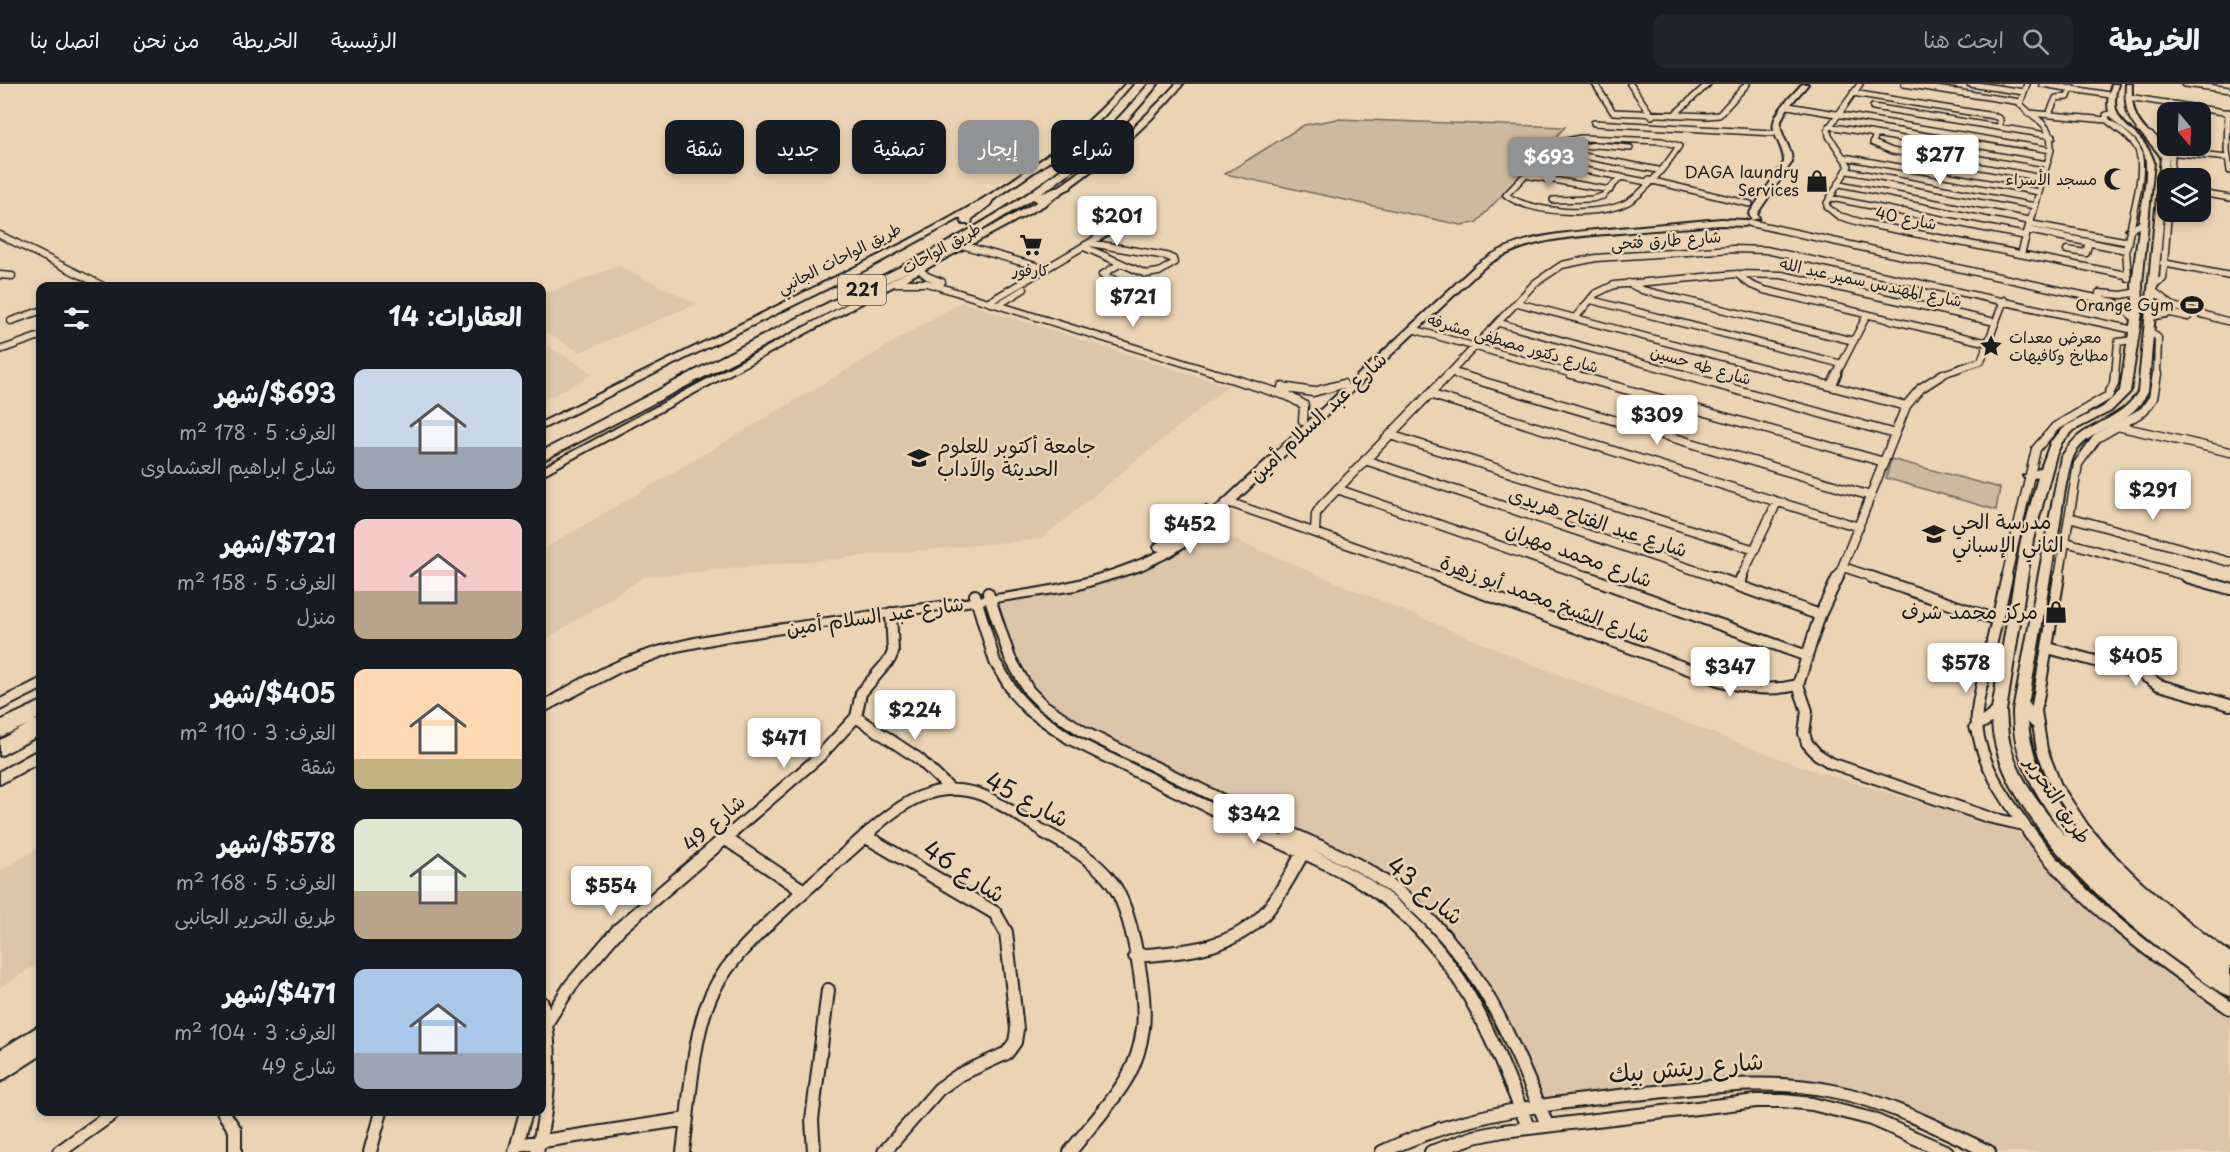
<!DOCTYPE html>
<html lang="ar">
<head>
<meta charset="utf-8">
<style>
	body { margin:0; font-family:"Playpen Sans","Playpen Sans Arabic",sans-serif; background:#20242c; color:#f1f3f6; direction:rtl; height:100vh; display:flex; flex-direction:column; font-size:22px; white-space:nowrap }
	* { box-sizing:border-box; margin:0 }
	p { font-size:20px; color:#9ea1a6 }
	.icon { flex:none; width:33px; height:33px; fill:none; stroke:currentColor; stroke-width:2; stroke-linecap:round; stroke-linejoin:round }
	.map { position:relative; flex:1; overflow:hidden; direction:ltr }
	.sheet { position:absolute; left:36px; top:198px; width:510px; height:834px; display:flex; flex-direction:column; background:#171b24; border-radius:12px; box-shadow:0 3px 9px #0003; direction:rtl }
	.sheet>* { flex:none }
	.hud { position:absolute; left:564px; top:36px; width:570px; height:54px; direction:rtl; display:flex; gap:12px }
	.needle { width:39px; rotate:161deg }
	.fabs { position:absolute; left:2157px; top:18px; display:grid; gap:12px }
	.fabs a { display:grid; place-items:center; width:54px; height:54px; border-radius:12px; background:#171b24; box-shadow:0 3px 9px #0003; font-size:30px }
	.price { position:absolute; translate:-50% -51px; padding:0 14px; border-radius:6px; background:#fff; color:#222; font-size:20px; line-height:39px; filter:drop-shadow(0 2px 3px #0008) }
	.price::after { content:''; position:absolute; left:50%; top:36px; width:18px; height:14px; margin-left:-9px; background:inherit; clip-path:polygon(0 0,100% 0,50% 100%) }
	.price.active { background:#919294; color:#fff }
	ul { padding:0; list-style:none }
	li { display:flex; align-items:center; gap:18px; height:150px; padding:0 24px }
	li span { display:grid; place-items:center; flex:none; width:168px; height:120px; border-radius:12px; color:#555 }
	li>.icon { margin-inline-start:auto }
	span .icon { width:72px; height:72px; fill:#fffc; stroke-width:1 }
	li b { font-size:26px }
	h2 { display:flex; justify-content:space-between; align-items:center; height:72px; padding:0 24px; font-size:26px }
	.chip { padding:0 21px; border-radius:12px; background:#171b24; box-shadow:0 3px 9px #0003; font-size:21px; line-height:54px }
	.chip.active { background:#919294; color:#fff }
	header { display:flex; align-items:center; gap:36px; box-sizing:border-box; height:84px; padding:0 30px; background:#171b24; border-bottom:2px solid #363941 }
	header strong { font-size:28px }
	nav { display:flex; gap:33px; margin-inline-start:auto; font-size:21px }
	.search { width:420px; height:54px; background:#20242c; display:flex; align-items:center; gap:15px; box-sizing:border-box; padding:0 21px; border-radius:12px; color:#9ea1a6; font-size:22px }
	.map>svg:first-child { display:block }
</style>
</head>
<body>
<header>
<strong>الخريطة</strong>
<div class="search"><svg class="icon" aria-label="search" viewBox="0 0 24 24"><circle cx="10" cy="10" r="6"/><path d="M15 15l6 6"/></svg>ابحث هنا</div>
<nav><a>الرئيسية</a><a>الخريطة</a><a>من نحن</a><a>اتصل بنا</a></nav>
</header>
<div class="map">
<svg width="2230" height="1068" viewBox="0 0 2230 1068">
	<rect width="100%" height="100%" fill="#ebd4b4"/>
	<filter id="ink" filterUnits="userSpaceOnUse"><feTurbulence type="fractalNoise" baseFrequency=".0167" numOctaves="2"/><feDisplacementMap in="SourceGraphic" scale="12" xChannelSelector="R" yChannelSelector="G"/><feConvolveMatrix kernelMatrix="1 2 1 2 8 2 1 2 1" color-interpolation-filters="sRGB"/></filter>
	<g filter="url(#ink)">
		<path fill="#dcc6a9" d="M619 182 697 220 580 268 542 246V211Z
			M961 218 1228 302 1041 455 644 493 542 558V466Z
			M542 258 594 290 542 317Z
			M1197 440 1539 583 1803 683 2006 745 2072 762 2230 895V1068H1970L1920 1044 1866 1024 1822 1013 1780 1008 1710 1012 1534 1032 1488 927 1471 897 1451 869 1429 843 1404 820 1348 783 1063 644 1039 627 1020 607 1006 586 983 514 1059 504 1129 484 1168 463Z
			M40 763V878L0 904V787Z"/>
		<path fill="#cdb99e" stroke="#746a5d" stroke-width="1.5" d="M1337 35 1565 43 1476 139 1461 141 1225 90 1304 41Z
			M1891 375 2000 404 1996 426 1886 394Z"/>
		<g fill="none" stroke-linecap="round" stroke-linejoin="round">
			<g stroke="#1c1c1c" stroke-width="8">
				<path id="street-far4" d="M1595 0 1613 28 1707 32 1719 31 1747 0
					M1630 0 1652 32
					M1904 0 2020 18
					M1970 0 2024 8
					M2027 0 2020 20C2037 38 2052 37 2051 66L2033 130
					M2042 0 2110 11
					M2185 0 2230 6
					M1853 9 1994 32 2000 35V43
					M2128 13 2230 29
					M1788 22 2051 66
					M1873 23 2053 52
					M2228 28 2227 66 2230 87
					M2029 29 2107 36
					M2112 29 2106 31 2107 36C2116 44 2130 52 2136 62 2146 77 2137 113 2133 130
					M2049 30 2056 14 2068 13 2071 4
					M1674 31 1708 0
					M1594 39 1773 49
					M1829 42 2047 80
					M2139 46 2152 52 2172 73 2170 94
					M1876 50 1873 59 1892 67 2043 94
					M1581 54 1662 57 1679 62C1669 78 1643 111 1626 119 1598 133 1531 130 1506 111L1556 59Z
					M2168 68 2228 74
					M1573 70 1658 86
					M1844 73 2039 108
					M1537 77 1647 98
					M1562 82 1581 63 1597 61 1630 64
					M1848 87 2035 122
					M1525 91 1610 106
					M1649 96 1750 120
					M1840 100 1993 130
					M2200 109 2230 114
					M1831 114 1911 130
					M1553 116 1592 115 1603 112 1621 93
					M1836 130 1827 123V119L1849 82 1829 52 1828 45 1860 0
					M2168 130V127"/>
			</g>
			<g stroke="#1c1c1c" stroke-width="9">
				<path id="street-far3" d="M1834 128 1839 132 1863 139 2126 191
					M1903 128 2026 152
					M1985 128 2031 137
					M1750 139 2114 218 2135 234
					M2030 140 2129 158
					M2028 146 2126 166
					M0 151 103 202
					M965 162 1046 185
					M1084 163 1146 190 1159 188 1174 179 1173 175 1166 172 1090 159
					M2067 166 2086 169 2089 158
					M2021 170 2033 128
					M1121 179 1102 191 1124 199
					M2163 179 2230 192
					M920 186 927 192 942 198
					M1737 190 1751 201 1764 206 1988 259
					M0 191 12 192
					M2128 194 2126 166 2134 128
					M894 199H927L1222 291
					M1628 199 1642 206 1854 257
					M2153 201 2163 195 2168 128
					M2152 206 2173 222 2230 238
					M2099 209 2122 211 2138 208
					M1591 216 1842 280
					M989 218 1118 142
					M1518 219 1790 291
					M998 221 1024 205
					M2150 233 2171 229 2188 233
					M1575 234 1595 210 1614 201 1737 190 1782 191 1995 238
					M11 237 40 227
					M1499 239 1686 291
					M1412 245 1576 291
					M2148 245 2158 254 2157 291
					M0 266 40 252
					M1451 288 1462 291
					M1448 291 1535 199 1562 181 1596 174 1733 165 1766 166 2134 246
					M1836 291 1867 231
					M1940 291 1981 277 2004 216
					M2115 291 2118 258 2134 256"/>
			</g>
			<g stroke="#1c1c1c" stroke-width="11">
				<path id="street-far2" d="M1217 290 1288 312 1304 321 1303 337
					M1457 290 1871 412
					M1571 290 1884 378
					M1680 290 1895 350
					M1785 290 1906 322
					M1831 302 1837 290
					M1282 303 1313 308 1343 300
					M1429 310 1859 443
					M2117 342 2230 368
					M1390 351 1755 466
					M1365 376 1718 494
					M1337 405 1592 494
					M1228 418 1443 494
					M2069 433 2230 478
					M1315 448 1316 430 1321 422 1449 290
					M2066 458 2193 494
					M1843 483 1876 494
					M1741 494 1777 418
					M1838 494 1906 322 1921 304 1943 290
					M2006 494 2036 365 2055 343 2108 312 2114 300 2115 290
					M2059 494 2078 380 2097 354 2144 327 2153 314 2157 290"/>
			</g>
			<g stroke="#1c1c1c" stroke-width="14">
				<path id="street-far1" d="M1439 493 1718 596C1745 604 1770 608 1798 601L1820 531 1838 493
					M1588 493 1807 572
					M1714 493 1820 531
					M1871 493 1997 536
					M2007 493C2000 523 1993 553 1986 583 1982 602 1975 623 1977 642 1981 682 2008 718 2030 749
					M2059 493 2036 627 2042 666 2056 702 2087 749
					M2187 493 2230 505
					M1738 501 1742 493
					M988 509 1010 574 1029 607 1043 621 1084 648 1290 749
					M975 511 995 578 1015 611 1029 626 1070 655 1261 749
					M2048 564 2142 590 2159 601 2230 621
					M1798 601 1807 627 1804 649 1807 659 1817 670 1831 679 1988 733 2023 741
					M856 633 919 675 950 705
					M731 749 819 673 856 633 861 609 890 575 893 568 891 529
					M868 749C899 721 934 695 979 710 999 717 1027 738 1047 749"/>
			</g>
			<g stroke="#1c1c1c" stroke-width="16">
				<path id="street" d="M1044 748C1070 762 1094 775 1112 799 1132 825 1147 912 1143 944 1141 960 1136 978 1128 992 1113 1019 1089 1043 1070 1068
					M1258 748C1293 764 1333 780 1365 800 1458 861 1488 945 1528 1043
					M1287 748C1315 761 1347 773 1373 790 1470 853 1505 939 1547 1041
					M2029 748C2081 820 2157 874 2230 924
					M2086 748C2127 798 2177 838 2230 876
					M865 752 995 829 1006 848 1017 945 1015 958 1007 969 959 991 939 1005 884 1068
					M726 755 804 807
					M1135 872C1182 868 1233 866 1266 828 1282 809 1293 786 1305 765
					M547 938 571 901 619 845 732 748
					M223 1028 235 1046V1068
					M517 1061 687 1035
					M59 1068 115 1028
					M370 1068 381 1028
					M515 1068 526 1028
					M537 1068C549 1017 554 970 542 919
					M683 1068C689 1024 692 964 706 924 721 879 762 846 795 815 820 793 845 770 870 748
					M814 1068 812 1036 828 906
					M1382 1068C1470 1026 1560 1018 1656 1008 1715 1002 1773 995 1833 1007 1888 1018 1939 1044 1989 1068
					M1431 1068 1474 1053 1503 1047 1756 1017H1784L1812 1020 1872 1035 1947 1068"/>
			</g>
			<g stroke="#1c1c1c" stroke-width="4">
				<path id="secondary" d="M1125 0H1132L1103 33 1069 64 990 118 865 186 542 345V338C634 293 727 247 819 201 931 146 1041 94 1125 0Z
					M1176 0H1183C1144 48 1094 87 1043 122L542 391V384L1037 118C1088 84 1135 46 1176 0Z
					M1802 0H1808C1800 11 1777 31 1781 45 1784 57 1792 65 1792 78L1757 130 1759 134 1752 136 1749 130 1784 78C1784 65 1776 57 1774 45 1770 31 1793 11 1802 0Z
					M2112 0H2118C2104 45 2143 41 2154 78L2142 200 2143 222 2130 308 2111 327 2074 346 2062 358 2056 371 2033 456 2006 627C2007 639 2007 652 2011 664 2020 698 2045 728 2067 754 2039 716 2012 676 2013 627L2061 373C2067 365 2072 357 2080 351 2101 336 2124 331 2138 308L2161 73C2139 42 2123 44 2126 0H2132C2130 43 2147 42 2169 73L2148 308C2128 344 2098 340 2077 366 2066 380 2061 437 2057 457L2066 454 2072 458 2070 461 2055 465 2029 615 2028 618 2043 639 2041 643C2035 645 2032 644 2028 638 2035 735 2156 826 2230 876V912C2212 906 2196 890 2180 879 2112 830 1998 728 1992 639L1976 648 1971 647 1969 643 1992 625 2021 456 2038 393 2029 395 2023 392 2041 384 2051 357 2066 342 2103 323 2120 307 2133 222 2132 200 2139 144 2130 148 2126 145 2139 138C2142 119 2150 86 2144 69 2133 38 2096 47 2112 0Z
					M1721 135 1745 136 1749 139 1745 142 1721 141C1687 143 1653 146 1620 149 1571 153 1524 154 1483 184L1197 454 1170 472 1141 486 1076 506 728 557 677 567 622 587 542 629V618C573 599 605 581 639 569 688 552 740 546 791 539 843 532 896 523 949 517 1025 507 1089 501 1160 467L1156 466 1154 463 1156 460 1202 424 1206 423 1212 427 1477 180C1519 149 1569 149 1619 144 1653 141 1687 138 1721 135Z
					M40 595V606L0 626V615Z
					M40 665V678L0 700V687Z
					M40 941V972L0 998V966Z"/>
			</g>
			<g stroke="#1c1c1c" stroke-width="4">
				<path id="highway" d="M1149 0H1158C1125 43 1085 79 1041 110L1067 99 1071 100V104L1042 117 1038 118 1033 115 949 166 542 377V367C628 323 713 276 800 233 895 185 997 140 1079 71 1105 50 1127 25 1149 0Z
					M989 111 994 114 990 121 972 135 971 140H963L960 134 962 132Z
					M40 618V633L34 637 40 635V651L0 672V656L27 641 0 653V637Z"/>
			</g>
			<use href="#street-far4" stroke="#ebd4b4" stroke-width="5"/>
			<use href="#street-far3" stroke="#ebd4b4" stroke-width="6"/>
			<use href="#street-far2" stroke="#ebd4b4" stroke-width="8"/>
			<use href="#street-far1" stroke="#ebd4b4" stroke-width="10"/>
			<use href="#street" stroke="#ebd4b4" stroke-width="12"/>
			<use href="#secondary" fill="#ebd4b4" fill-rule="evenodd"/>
			<use href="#highway" fill="#ebd4b4" fill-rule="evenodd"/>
		</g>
	</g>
	<defs>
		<g id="mosque-bare" transform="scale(1.8)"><path d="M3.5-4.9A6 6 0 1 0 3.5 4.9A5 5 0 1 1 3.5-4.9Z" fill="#1c1c1c" stroke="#ebd4b4" stroke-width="2.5" paint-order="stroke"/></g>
		<g id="shop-bare" transform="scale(1.8)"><path d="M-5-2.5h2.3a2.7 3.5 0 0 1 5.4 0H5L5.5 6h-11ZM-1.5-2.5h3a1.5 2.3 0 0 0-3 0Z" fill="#1c1c1c" stroke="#ebd4b4" stroke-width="2.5" paint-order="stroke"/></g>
		<g id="supermarket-bare" transform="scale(1.8)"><path d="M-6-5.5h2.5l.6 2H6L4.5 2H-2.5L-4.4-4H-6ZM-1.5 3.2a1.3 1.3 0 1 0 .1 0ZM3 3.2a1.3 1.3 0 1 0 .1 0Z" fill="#1c1c1c" stroke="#ebd4b4" stroke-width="2.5" paint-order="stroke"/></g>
		<g id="stadium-bare" transform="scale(1.8)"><path d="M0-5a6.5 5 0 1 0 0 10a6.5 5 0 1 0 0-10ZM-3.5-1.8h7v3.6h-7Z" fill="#1c1c1c" stroke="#ebd4b4" stroke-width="2.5" paint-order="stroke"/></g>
		<g id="sight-bare" transform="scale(1.8)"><path d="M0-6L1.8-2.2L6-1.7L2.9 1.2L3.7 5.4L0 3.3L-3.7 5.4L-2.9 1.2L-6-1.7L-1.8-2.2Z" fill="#1c1c1c" stroke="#ebd4b4" stroke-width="2.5" paint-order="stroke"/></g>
		<g id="university-bare" transform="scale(1.8)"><path d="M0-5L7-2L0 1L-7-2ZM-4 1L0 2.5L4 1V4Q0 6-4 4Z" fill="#1c1c1c" stroke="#ebd4b4" stroke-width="2.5" paint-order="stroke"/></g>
		<g id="school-bare" transform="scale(1.8)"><path d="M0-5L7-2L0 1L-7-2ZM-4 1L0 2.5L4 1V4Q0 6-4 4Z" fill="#1c1c1c" stroke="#ebd4b4" stroke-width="2.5" paint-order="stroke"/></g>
	</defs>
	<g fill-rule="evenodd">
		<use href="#mosque-bare" x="2115" y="95"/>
		<use href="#shop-bare" x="1817" y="97"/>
		<use href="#supermarket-bare" x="1031" y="161"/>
		<use href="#stadium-bare" x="2192" y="221"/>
		<use href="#sight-bare" x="1991" y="262"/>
		<use href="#university-bare" x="919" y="374"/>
		<use href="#school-bare" x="1934" y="450"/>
		<use href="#shop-bare" x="2056" y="528"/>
	</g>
	<g text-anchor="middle" stroke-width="5" stroke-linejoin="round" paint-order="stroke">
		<g font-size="16" fill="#1c1c1c" stroke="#ebd4b4" text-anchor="end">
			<text x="1799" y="94">DAGA laundry<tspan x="1799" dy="18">Services</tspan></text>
			<text x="2097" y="101">مسجد الأسراء</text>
			<text x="1031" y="192" text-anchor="middle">كارفور</text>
			<text x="2174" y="227">Orange Gym</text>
			<text x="2009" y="259" text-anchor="start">معرض معدات<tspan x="2009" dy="18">مطابخ وكافيهات</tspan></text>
		</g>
		<g font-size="16" fill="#1c1c1c" stroke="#ebd4b4">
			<text transform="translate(1906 134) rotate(11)" y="6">شارع 40</text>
			<text transform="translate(1666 156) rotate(-4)" y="6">شارع طارق فتحى</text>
			<text transform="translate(941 164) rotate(-29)" y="6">طريق الواحات</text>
			<text transform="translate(839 174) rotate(-27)" y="6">طريق الواحات الجانبي</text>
			<text transform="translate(1871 198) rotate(12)" y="6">شارع المهندس سمير عبد الله</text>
			<text transform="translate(1513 259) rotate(16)" y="6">شارع دكتور مصطفى مشرفه</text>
			<text transform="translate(1701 281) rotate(16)" y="6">شارع طه حسين</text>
		</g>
		<rect fill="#ebd4b4" stroke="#5a534a" stroke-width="1.5" x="838" y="191" width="48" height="30" rx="4.5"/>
		<g font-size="18" font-weight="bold" fill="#1c1c1c">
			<text x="862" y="212">221</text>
		</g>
		<g font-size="20" fill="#1c1c1c" stroke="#ebd4b4">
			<text transform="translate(1318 333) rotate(-43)" y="7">شارع عبد السلام أمين</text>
			<text transform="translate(1598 438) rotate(18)" y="7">شارع عبد الفتاح هريدى</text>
			<text transform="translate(1579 471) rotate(20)" y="7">شارع محمد مهران</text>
			<text transform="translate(1545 515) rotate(20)" y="7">شارع الشيخ محمد أبو زهرة</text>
			<text transform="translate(875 532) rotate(-8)" y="7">شارع عبد السلام أمين</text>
			<text transform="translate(2058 716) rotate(56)" y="7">طريق التحرير</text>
			<text transform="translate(714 739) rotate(-41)" y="7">شارع 49</text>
		</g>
		<g font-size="20" fill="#1c1c1c" stroke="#ebd4b4" text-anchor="start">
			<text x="937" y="369">جامعة أكتوبر للعلوم<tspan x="937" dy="23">الحديثة والآداب</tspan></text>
			<text x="1952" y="445">مدرسة الحي<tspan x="1952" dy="23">الثاني الإسباني</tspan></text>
			<text x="2038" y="535" text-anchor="end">مركز محمد شرف</text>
		</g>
		<g font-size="24" fill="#1c1c1c" stroke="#ebd4b4">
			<text transform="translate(1027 716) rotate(28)" y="8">شارع 45</text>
			<text transform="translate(964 788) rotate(33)" y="8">شارع 46</text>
			<text transform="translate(1425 807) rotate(40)" y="8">شارع 43</text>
			<text transform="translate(1686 984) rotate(-5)" y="8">شارع ريتش بيك</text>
		</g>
	</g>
</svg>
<div class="fabs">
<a><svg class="needle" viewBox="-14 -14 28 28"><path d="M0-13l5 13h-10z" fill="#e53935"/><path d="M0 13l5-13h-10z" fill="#9ea1a6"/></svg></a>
<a><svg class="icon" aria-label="layers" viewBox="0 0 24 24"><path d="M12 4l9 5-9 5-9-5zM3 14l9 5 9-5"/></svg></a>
</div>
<b class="price" style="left:1940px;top:102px">$277</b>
<b class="price active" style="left:1549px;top:104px">$693</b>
<b class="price" style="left:1117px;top:163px">$201</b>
<b class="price" style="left:1133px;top:244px">$721</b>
<b class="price" style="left:1657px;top:362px">$309</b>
<b class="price" style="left:2153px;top:437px">$291</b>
<b class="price" style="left:1190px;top:471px">$452</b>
<b class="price" style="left:2136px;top:603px">$405</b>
<b class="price" style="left:1966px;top:610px">$578</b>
<b class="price" style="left:1730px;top:614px">$347</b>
<b class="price" style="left:915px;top:657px">$224</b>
<b class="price" style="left:784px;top:685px">$471</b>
<b class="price" style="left:1254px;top:761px">$342</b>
<b class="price" style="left:611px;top:833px">$554</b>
<div class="hud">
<a class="chip">شراء</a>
<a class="chip active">إيجار</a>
<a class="chip">تصفية</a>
<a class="chip">جديد</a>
<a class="chip">شقة</a>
</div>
<section class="sheet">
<h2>العقارات: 14<svg class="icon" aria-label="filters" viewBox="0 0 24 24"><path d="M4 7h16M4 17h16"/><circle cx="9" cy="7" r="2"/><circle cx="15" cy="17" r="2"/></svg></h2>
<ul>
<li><span style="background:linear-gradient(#c9d6e8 65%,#9aa5b1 0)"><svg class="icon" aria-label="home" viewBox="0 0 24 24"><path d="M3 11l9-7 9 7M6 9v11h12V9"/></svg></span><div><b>$693/شهر</b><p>الغرف: 5 · 178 m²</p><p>شارع ابراهيم العشماوى</p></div></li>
<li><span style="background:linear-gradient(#f6c9c9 60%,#b9a48a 0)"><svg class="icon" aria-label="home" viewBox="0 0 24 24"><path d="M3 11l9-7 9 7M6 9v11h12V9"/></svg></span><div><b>$721/شهر</b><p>الغرف: 5 · 158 m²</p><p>منزل</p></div></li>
<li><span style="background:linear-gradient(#ffd9b3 75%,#c2b280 0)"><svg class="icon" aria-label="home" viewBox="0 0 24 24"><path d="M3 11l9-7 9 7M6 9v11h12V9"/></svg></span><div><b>$405/شهر</b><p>الغرف: 3 · 110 m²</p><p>شقة</p></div></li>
<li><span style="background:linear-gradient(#dfe7d0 60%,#b9a48a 0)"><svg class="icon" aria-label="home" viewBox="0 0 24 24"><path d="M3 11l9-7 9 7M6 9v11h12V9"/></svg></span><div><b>$578/شهر</b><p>الغرف: 5 · 168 m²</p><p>طريق التحرير الجانبى</p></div></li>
<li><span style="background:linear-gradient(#a9c7e8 70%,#9aa5b1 0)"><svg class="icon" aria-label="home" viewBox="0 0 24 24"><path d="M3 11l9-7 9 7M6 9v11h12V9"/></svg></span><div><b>$471/شهر</b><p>الغرف: 3 · 104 m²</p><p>شارع 49</p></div></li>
</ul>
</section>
</div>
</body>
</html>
